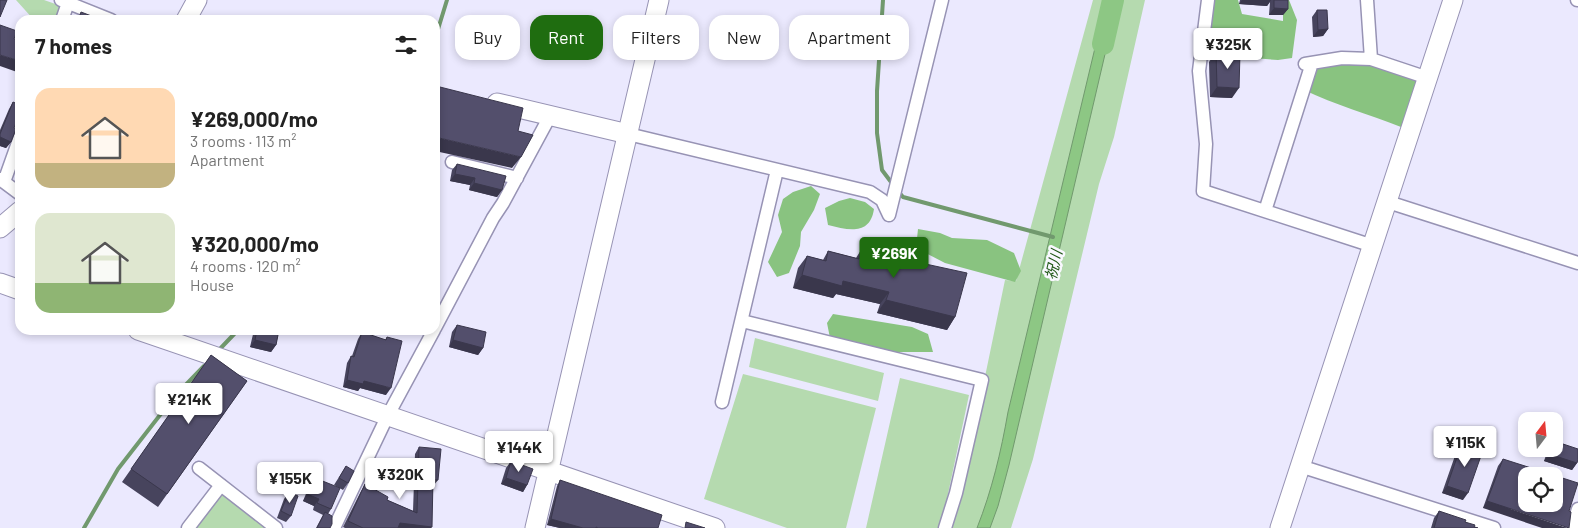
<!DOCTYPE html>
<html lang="en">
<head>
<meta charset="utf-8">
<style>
	body { margin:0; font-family:Barlow,"Noto Sans JP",sans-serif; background:#f6f6f6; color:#222; height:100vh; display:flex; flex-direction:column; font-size:19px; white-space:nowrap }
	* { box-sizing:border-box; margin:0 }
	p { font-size:16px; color:#767676 }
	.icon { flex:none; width:28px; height:28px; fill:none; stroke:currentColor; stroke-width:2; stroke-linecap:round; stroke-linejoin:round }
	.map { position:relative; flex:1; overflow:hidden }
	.side { position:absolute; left:15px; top:15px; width:425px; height:320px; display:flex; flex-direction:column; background:#fff; border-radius:15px; box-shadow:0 2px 8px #0003 }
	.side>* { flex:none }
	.top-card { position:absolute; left:455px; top:15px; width:475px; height:45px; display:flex; gap:10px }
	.needle { width:32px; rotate:16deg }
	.controls { position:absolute; left:1518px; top:412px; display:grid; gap:10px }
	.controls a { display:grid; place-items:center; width:45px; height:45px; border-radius:10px; background:#fff; box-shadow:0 2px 8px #0003; font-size:25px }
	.price { position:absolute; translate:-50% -42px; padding:0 11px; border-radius:5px; background:#fff; color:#222; font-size:16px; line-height:32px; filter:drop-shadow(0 1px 2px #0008) }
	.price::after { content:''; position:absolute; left:50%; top:30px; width:15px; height:11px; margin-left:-8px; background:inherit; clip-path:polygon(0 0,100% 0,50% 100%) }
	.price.selected { background:#1f6d10; color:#fff }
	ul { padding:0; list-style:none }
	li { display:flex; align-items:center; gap:15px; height:125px; padding:0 20px }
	li span { display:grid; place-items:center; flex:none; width:140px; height:100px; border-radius:15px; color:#555 }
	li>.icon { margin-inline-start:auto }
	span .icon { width:60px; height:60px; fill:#fffc; stroke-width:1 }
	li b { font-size:21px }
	h2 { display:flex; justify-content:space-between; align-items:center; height:60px; padding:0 20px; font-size:21px }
	.tag { padding:0 18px; border-radius:15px; background:#fff; box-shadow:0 2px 8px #0003; font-size:18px; line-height:45px }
	.tag.selected { background:#1f6d10; color:#fff }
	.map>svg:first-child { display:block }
</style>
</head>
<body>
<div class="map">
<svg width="1578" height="528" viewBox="0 0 1578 528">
	<rect width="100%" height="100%" fill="#ebe9fe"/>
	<path fill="#b5daaf" d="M16 0H44L64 7 61 20H34Z
		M1093 0H1145L1114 137 1099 184 1033 459 1011 528H866L900 378 969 395 941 527 969 454 1005 280 1016 281Z
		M755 338 884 373 878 401 749 367Z
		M743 374 876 408 846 528H787L704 499Z
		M221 485 269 528H189Z"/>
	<path fill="#89c380" d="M1208 0H1238L1242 14 1283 21V0H1289L1297 20 1292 58 1278 60 1201 54Z
		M1357 59 1422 76 1416 115 1401 127C1368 114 1335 105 1304 90L1312 63Z
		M811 186 820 194 814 210 801 232 800 246 789 273 777 277 768 262 782 232 778 215 783 199 793 192Z
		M850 198 865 202 874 209C870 236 848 230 828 225L825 208 839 201Z
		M918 229 940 233 952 238 987 240 1014 253 1021 271 1015 282 945 263 916 248Z
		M833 314 912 327 928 334 933 352H894L830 338 827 323Z"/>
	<path fill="#8dc784" stroke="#71996e" d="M1105 6 1113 20 1009 465 998 506 990 528H977C992 490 1001 452 1008 412Z"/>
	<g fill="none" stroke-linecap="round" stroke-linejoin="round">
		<path stroke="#71996e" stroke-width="4" d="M883 0 877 91V133L882 170 894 186
			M435 39 447 0
			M898 191 903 197 1053 237
			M217 352 238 330
			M84 528 118 469 174 397 204 366"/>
		<path stroke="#8dc784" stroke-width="22" d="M1103 44 1113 0"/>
		<g stroke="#9793b4" stroke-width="15">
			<path id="street" d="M61 0 111 20
				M1208 0 1199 71 1206 144 1203 191 1373 246
				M1367 0 1371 59
				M1577 0H1578
				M62 20 69 0
				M1305 64 1342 58 1371 59 1428 78
				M628 134 870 192 882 200 889 215
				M452 162 517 178
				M0 179 20 194
				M4 182 20 137
				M1388 202 1578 263
				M1265 211 1312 63
				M889 215 942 0
				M742 321 982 380 956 493 945 528
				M435 328 493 218 503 203 550 116
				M722 402 777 170
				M1300 466 1494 528
				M199 468 276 528
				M188 528 221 485
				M334 528 387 417 434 330
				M1572 528 1578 509"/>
		</g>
		<g stroke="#9793b4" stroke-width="21">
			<path id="secondary" d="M186 20 197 0
				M497 103 628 134
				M0 228 20 211
				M0 283 20 290
				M138 330 715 528
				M535 528 659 0
				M1280 528 1453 0"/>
		</g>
		<use href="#street" stroke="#fff" stroke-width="12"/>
		<use href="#secondary" stroke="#fff" stroke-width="19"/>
	</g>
	<path fill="#47445d" d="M1240 0H1288V9L1283 15H1269L1270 2 1267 6 1239 4Z
		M1317 10 1328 29 1323 36 1313 37 1312 17Z
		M1216 52 1232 98 1210 97 1209 62Z
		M13 102 14 128 11 142 6 148 0 146V130L9 109Z
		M457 164 502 190 497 197 469 190 470 185 450 181 452 170Z
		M20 170V183L15 180Z
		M861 250 955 317 947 330 877 313 880 304 836 294 833 298 793 288 798 268 807 256 823 260 828 251 856 258Z
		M457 325 483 348 478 355 449 347 452 332Z
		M254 330H279L276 345 271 352 250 347Z
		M362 332 385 340 387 337 386 395 360 388 358 391 343 387 347 363 351 356H352L358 339Z
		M211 355 247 381 158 507 122 482Z
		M1462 443 1463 500 1442 493 1457 450Z
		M419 447 433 486 431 528H345L343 527 361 491 365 484 387 500 413 511 415 454Z
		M1548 449H1554L1577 463 1572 470 1544 461Z
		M1503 459 1569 511 1483 508 1498 466Z
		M511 461 527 485 523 492 501 484 506 468Z
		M346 466 348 483 343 490 334 485Z
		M315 478 331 509 328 514 330 528H316L323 515 313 510 314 506 303 501 310 484Z
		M560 480 658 528H560L547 525 557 486Z
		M289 492 291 516 286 522 277 518 284 499Z
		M1439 511 1465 522 1478 528H1431L1434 518Z"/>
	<path fill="#3a374c" d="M1242 0H1271L1267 6 1239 4Z
		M1274 8 1288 9 1283 15H1269Z
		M1328 29 1323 36 1313 37 1318 30Z
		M0 55 20 61V68H19L17 72 0 66Z
		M1217 87 1239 88 1232 98 1210 97Z
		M0 137 11 142 6 148 0 146Z
		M435 137 521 157 512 168 435 151Z
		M455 174 475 178 470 185 450 181Z
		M474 183 502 190 497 197 469 190Z
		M802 275 843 281 889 292 880 304 836 294 833 298 793 288Z
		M886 300 955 317 947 330 877 313Z
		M255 340 276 345 271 352 250 347Z
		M453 340 483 348 478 355 449 347Z
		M347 380 364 381 391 388 386 395 360 388 358 391 343 387Z
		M1549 454 1577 463 1572 470 1544 461Z
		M506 478 527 485 523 492 501 484Z
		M433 479 438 480 433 486Z
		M1447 486 1468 493 1463 500 1442 493Z
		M307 494 319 499 314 506 303 501Z
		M1487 501 1567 528H1542L1483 508Z
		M551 519 583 528H560L547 525Z
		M400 523 432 527 431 528H396Z"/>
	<path fill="#534f6c" stroke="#3a374c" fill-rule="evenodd" d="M0 0H7L0 17Z
		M1274 0H1288V9L1274 8Z
		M1317 10H1327L1328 29 1318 30Z
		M81 12 102 20H78Z
		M0 25 17 31 14 39 20 41V61L0 55Z
		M1216 52 1240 53 1239 88 1217 87Z
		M436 86 523 108 518 131 533 135 521 157 435 137Z
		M13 102 20 105V113L14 128 16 129 11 142 0 137V134Z
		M457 164 506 176 502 190 474 183 475 178 455 174Z
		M861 250 967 273 955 317 886 300 889 292 843 281 842 286 802 275 807 256 826 261 828 251 859 259Z
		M457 325 486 332 483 348 453 340Z
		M257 330H279L276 345 255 340Z
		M362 332 386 340 387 337 402 341 391 388 364 381 363 384 347 380 351 356 354 357Z
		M211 355 247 381 167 494 131 469Z
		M1554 441 1578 449V459L1577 463 1549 454 1551 449H1554Z
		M1462 443 1483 450 1468 493 1447 486Z
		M419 447 441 449 438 480 433 479 432 527 400 523 398 528H363L348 521 365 484 388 497 387 500 417 513Z
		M1503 459 1578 483 1569 511 1571 512 1569 528 1487 501ZM1526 476H1554V504H1526Z
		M511 461 533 469 527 485 506 478Z
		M346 466 354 471 348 483 339 478Z
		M315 478 340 488 331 509 317 503 319 499 307 494Z
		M560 480 662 515 658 528H598L596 527V528H583L551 519Z
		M289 492 298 496 291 516 281 511Z
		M1439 511 1466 520 1465 522 1475 525 1474 527 1478 528H1434Z
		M325 512 332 516V524L330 528H317Z
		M686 522 705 528H685Z"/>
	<g text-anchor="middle" stroke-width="5" stroke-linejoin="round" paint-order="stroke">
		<g font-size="15" font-style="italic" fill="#205817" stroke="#f9f8ff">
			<text transform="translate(1054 265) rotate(-77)" y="5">祝川</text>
		</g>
	</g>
</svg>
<div class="controls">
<a><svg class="needle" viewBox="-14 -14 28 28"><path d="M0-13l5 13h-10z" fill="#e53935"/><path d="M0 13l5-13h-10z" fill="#767676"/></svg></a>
<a><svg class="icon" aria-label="locate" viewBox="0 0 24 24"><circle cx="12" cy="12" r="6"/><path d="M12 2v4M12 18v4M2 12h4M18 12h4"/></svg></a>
</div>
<b class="price" style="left:1228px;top:70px">¥325K</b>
<b class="price selected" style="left:894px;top:279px">¥269K</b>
<b class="price" style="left:189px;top:425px">¥214K</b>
<b class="price" style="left:1465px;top:468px">¥115K</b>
<b class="price" style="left:519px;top:473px">¥144K</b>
<b class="price" style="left:400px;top:500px">¥320K</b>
<b class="price" style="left:290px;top:504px">¥155K</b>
<div class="top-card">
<a class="tag">Buy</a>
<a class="tag selected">Rent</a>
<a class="tag">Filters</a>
<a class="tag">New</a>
<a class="tag">Apartment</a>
</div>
<section class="side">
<h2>7 homes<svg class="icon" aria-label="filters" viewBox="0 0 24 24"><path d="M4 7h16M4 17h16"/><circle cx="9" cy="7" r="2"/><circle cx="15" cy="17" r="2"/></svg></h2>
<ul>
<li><span style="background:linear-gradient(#ffd9b3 75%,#c2b280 0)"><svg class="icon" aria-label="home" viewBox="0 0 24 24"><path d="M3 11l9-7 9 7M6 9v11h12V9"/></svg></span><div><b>¥269,000/mo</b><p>3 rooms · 113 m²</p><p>Apartment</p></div></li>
<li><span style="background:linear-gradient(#dfe7d0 70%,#8fb573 0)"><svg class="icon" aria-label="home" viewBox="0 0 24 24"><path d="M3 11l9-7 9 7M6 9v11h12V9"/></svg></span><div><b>¥320,000/mo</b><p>4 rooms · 120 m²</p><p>House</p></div></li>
</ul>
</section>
</div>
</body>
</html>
